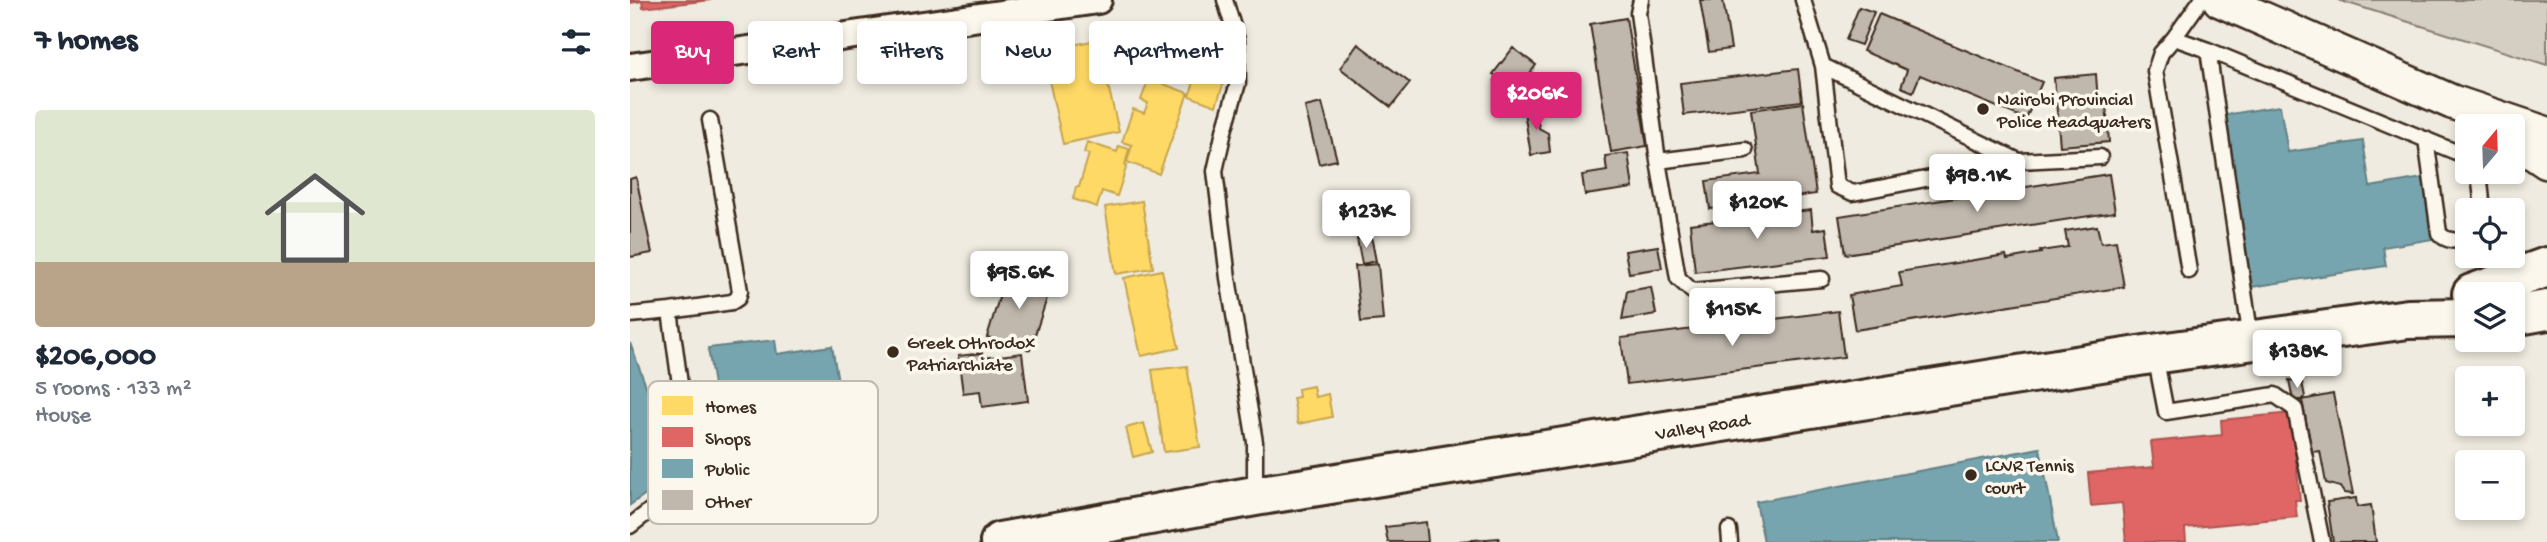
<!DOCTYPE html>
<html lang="en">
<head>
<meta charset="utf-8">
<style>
	body { margin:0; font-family:"Gochi Hand",sans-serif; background:#f6f6f7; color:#1f2937; height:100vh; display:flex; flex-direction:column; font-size:26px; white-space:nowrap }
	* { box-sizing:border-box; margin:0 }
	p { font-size:23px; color:#747a83 }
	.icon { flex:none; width:38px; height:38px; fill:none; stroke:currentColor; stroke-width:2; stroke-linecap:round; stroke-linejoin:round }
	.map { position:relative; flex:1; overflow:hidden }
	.side { display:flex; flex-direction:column; background:#fff; width:630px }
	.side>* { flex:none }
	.hud { position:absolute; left:21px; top:21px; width:665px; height:63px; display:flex; gap:14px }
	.needle { width:46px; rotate:19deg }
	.tools { position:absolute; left:1825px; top:114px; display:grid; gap:14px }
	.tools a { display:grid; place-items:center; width:70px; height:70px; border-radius:7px; background:#fff; box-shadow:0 4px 10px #0003; font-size:35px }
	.price { position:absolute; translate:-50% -60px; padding:0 16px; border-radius:7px; background:#fff; color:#222; font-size:23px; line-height:46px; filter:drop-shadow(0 2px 4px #0008) }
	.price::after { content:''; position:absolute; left:50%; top:42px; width:21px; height:16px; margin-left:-10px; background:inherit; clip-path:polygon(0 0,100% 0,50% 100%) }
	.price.current { background:#db2777; color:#fff }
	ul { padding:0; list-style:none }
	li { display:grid; align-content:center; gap:14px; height:371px; padding:0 35px }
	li+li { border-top:2px solid #e0e1e3 }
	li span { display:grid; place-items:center; height:217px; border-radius:7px; color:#555 }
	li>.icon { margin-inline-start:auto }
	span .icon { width:126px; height:126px; fill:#fffc; stroke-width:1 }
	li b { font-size:30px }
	h2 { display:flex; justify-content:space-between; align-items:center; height:84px; padding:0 35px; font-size:30px }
	.pill { padding:0 24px; border-radius:7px; background:#fff; box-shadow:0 4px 10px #0003; font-size:24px; line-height:63px }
	.pill.current { background:#db2777; color:#fff }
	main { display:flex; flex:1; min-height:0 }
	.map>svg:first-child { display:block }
</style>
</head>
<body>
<main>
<section class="side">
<h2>7 homes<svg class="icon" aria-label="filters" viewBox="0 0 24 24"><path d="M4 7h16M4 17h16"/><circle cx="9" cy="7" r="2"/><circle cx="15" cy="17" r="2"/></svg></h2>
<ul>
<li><span style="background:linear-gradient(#dfe7d0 70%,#b9a48a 0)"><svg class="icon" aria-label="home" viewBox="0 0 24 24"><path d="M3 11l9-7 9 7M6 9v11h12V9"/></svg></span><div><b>$206,000</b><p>5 rooms · 133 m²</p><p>House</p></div></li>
</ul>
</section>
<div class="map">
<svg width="1917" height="542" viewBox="0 0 1917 542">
	<rect width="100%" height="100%" fill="#f0ebe0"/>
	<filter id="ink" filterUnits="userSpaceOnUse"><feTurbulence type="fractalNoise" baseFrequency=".0143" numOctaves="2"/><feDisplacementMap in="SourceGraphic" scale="14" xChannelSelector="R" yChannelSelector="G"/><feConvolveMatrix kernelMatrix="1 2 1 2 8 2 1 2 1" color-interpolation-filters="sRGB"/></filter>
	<g filter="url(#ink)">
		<path fill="#d5cec3" stroke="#887c70" stroke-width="2" d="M1708 0H1917V65Z"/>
		<path fill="#ffd966" stroke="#c4a450" stroke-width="2" d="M479 37 481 45 492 42 499 71 487 74 489 83 478 85 489 132 433 144 416 67 422 66 420 57 441 53 439 46Z
			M556 58 598 70 586 106 559 96 565 80 549 75Z
			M518 81 525 84 526 81 558 93 529 174 497 162 502 145 492 142 503 109 514 113 518 103 511 100Z
			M457 142 487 152 489 146 499 149 495 165H497L487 196 472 191 467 207 443 199 446 187H449L459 154 454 153Z
			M512 201 523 268 486 274 475 207Z
			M532 270 549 348 511 356 494 278Z
			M557 366 570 447 534 452 522 370Z
			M683 386 685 397 698 394 702 417 668 424 663 398 669 397 668 389Z
			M514 423 522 452 503 457 496 428Z"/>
		<path fill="#e06666" stroke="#ae5450" stroke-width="2" d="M0 0H81L13 8 12 1 0 3Z
			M1661 413 1670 500H1665L1667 517 1555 528 1556 542H1496L1492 503 1461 506 1458 473 1524 467 1521 442 1592 435 1591 420Z"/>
		<path fill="#76a5af" stroke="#648084" stroke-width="2" d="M1650 106 1658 152 1733 141 1740 187 1793 178 1803 239 1753 247 1756 266 1621 287 1594 115Z
			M145 340 147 354 202 346 226 489 104 508 78 348Z
			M0 343 20 397 46 409 55 466 0 505Z
			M1410 448 1428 542H1134L1126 502Z"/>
		<path fill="#c0b8ad" stroke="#3b2a1e" stroke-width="2" d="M1070 0H1093L1101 49 1079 52Z
			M1229 7 1244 12 1231 45 1216 40Z
			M1249 14 1412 82 1396 119 1290 75 1283 92 1271 87 1277 70 1233 51Z
			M996 18 1017 146 981 152 960 24Z
			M728 44 780 83 761 107 710 68Z
			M883 48 906 65 887 91 863 74Z
			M1168 69 1172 101 1054 115 1050 83Z
			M1466 74 1468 103H1476L1479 142 1430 146 1424 78Z
			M692 103 707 160 689 164 675 107Z
			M1173 103 1186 194 1080 209 1076 181 1130 174 1121 110Z
			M905 104 909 128 918 133 920 152 901 155 893 105Z
			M998 153 1003 188 955 195 952 175 977 171 975 156Z
			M1479 174 1485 212 1215 254 1209 216Z
			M6 177 22 253 0 257V179Z
			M1181 210 1183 230 1196 228 1200 256 1065 272 1060 224Z
			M1467 226 1471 243 1486 241 1494 287 1225 330 1219 295 1272 286 1269 272 1376 255 1377 259 1411 253 1410 251 1438 247 1435 231Z
			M741 236 746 261 732 264 727 239Z
			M1028 246 1032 268 999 273 995 251Z
			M748 264 753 320 731 322 725 266Z
			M377 272 421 286 400 350 357 337Z
			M1021 287 1026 314 992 320 997 291Z
			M1208 311 1214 357 997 384 991 338Z
			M352 353 353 358 392 353 398 401 352 407 350 391 333 393 328 356Z
			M1659 380 1672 382 1675 397 1672 400H1663Z
			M1703 394 1723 494 1714 493 1710 487 1696 483 1690 451 1682 452 1672 400Z
			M1726 498 1727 507 1741 505 1746 542H1703L1697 502Z
			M796 522 798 542H758L755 527Z
			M869 538V542H830V541Z"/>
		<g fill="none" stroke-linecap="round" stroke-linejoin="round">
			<g stroke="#3b2a1e" stroke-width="19">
				<path id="service" d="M595 0 607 40 608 83 594 131 585 171 598 278 625 442V494
					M1011 0 1008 13 1028 161 1048 278 1062 291 1192 279
					M1173 0 1193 66 1207 186 1223 193 1389 161
					M1571 0 1544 38 1578 50 1838 157
					M1544 38 1531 53 1525 71 1559 271
					M1578 50 1621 339
					M1193 66 1389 161 1470 157
					M1796 139 1809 233C1816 242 1827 241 1838 240
					M1028 161 1115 150
					M1849 172 1853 210
					M40 311 102 302 108 298 110 291 80 120
					M0 315 40 311 62 472 46 477 31 502 0 526
					M1525 355 1536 412 1645 395 1665 409 1692 542
					M1099 530 1100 542"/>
			</g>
			<g stroke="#3b2a1e" stroke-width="32">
				<path id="minor" d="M0 67 468 0"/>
			</g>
			<g stroke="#3b2a1e" stroke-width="38">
				<path id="tertiary" d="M1590 0 1822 102 1917 134
					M1883 139 1917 162"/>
			</g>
			<g stroke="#3b2a1e" stroke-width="44">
				<g id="secondary">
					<path d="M1842 294 1917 267"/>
					<path d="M1883 316 1917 310"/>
					<path id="s1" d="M370 542 625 496 1515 355 1778 319 1838 318"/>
				</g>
			</g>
			<use href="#service" stroke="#fbf7ec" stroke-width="14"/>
			<use href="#minor" stroke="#fbf7ec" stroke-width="26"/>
			<use href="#tertiary" stroke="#fbf7ec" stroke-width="33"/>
			<use href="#secondary" stroke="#fbf7ec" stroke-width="38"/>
		</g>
	</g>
	<g fill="#3b2a1e" stroke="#fbf7ec" stroke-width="2.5">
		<circle cx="1353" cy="109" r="7"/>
		<circle cx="263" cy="352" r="7"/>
		<circle cx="1341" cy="475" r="7"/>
	</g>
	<g text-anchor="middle" stroke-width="7" stroke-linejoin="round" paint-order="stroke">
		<g font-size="19" fill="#3b2a1e" stroke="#fbf7ec" text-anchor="start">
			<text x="1367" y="105">Nairobi Provincial<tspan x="1367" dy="22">Police Headquaters</tspan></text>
			<text x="277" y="348">Greek Othrodox<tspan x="277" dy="22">Patriarchiate</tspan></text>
			<text x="1355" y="471">LCVR Tennis<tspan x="1355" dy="22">court</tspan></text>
		</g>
		<g font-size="19" fill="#3b2a1e" stroke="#fbf7ec">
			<text dy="7" stroke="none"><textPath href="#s1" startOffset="712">Valley Road</textPath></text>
		</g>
	</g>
	<rect x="18" y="381" width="230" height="143" rx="10" fill="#fbf7ec" stroke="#c1baae" stroke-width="2"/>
	<rect x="32" y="396" width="31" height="19" fill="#ffd966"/>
	<rect x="32" y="427" width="31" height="20" fill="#e06666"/>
	<rect x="32" y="459" width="31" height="19" fill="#76a5af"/>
	<rect x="32" y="490" width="31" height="20" fill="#c0b8ad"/>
	<g font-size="19" fill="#3b2a1e">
		<text x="75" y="412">Homes</text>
		<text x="75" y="444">Shops</text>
		<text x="75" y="475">Public</text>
		<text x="75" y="507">Other</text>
	</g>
</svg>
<div class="tools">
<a><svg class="needle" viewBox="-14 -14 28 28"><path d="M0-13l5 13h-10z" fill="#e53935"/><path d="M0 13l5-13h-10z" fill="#747a83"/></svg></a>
<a><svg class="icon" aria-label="locate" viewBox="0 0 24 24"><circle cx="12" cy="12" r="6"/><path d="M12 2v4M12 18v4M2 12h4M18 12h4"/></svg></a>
<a><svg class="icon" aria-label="layers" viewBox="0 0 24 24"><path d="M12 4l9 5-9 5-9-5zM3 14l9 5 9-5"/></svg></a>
<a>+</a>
<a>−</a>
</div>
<b class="price current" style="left:906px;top:132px">$206K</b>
<b class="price" style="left:1347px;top:214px">$98.1K</b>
<b class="price" style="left:1127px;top:241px">$120K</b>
<b class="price" style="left:736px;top:250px">$123K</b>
<b class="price" style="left:389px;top:311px">$95.6K</b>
<b class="price" style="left:1102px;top:348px">$115K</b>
<b class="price" style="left:1667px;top:390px">$138K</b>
<div class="hud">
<a class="pill current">Buy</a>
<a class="pill">Rent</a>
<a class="pill">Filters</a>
<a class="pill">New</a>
<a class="pill">Apartment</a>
</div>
</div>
</main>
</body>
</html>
